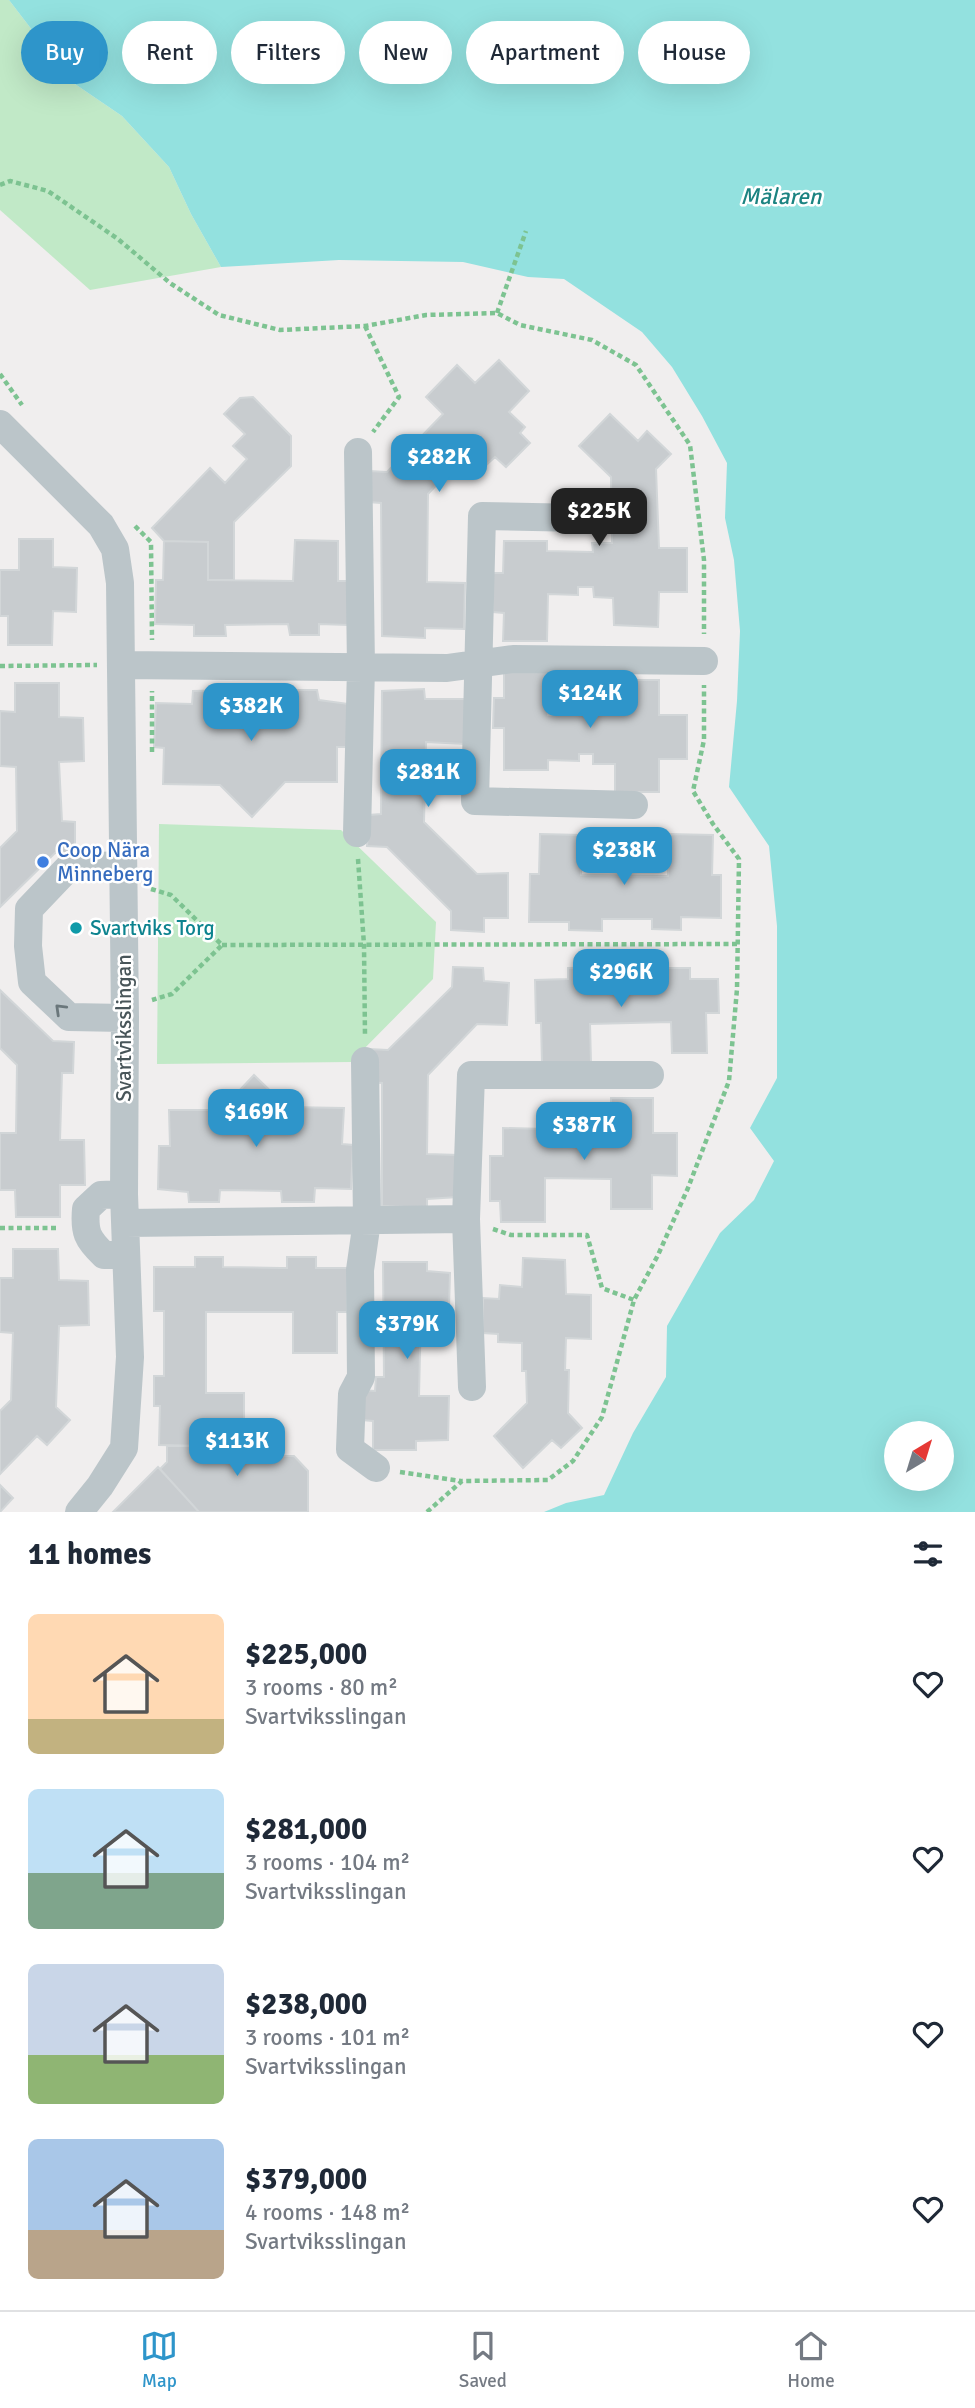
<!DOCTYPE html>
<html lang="en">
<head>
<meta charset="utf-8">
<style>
	body { margin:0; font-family:Signika,sans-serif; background:#f2f2f3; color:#1f2937; height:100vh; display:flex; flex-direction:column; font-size:26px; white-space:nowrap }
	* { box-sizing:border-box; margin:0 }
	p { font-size:23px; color:#747a83 }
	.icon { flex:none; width:38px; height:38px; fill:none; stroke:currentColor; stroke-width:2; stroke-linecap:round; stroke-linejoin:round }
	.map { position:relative; height:1512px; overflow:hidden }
	.panel { display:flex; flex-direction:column; background:#fff; flex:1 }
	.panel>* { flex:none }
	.hud { position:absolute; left:21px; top:21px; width:934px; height:63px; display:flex; gap:14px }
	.needle { width:46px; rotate:38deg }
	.tools { position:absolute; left:884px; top:1421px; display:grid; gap:14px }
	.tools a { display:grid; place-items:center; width:70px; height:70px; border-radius:50%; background:#fff; box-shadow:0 7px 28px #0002; font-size:35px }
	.price { position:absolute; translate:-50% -60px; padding:0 16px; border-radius:14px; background:#2e95ca; color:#fff; font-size:23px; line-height:46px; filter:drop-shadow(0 2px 4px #0008) }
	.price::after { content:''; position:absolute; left:50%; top:42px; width:21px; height:16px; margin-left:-10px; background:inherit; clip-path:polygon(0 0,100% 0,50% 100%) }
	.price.selected { background:#222; color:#fff }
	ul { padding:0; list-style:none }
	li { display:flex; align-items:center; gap:21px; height:175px; padding:0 28px }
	li span { display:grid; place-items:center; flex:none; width:196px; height:140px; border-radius:10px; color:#555 }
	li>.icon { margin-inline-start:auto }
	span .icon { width:84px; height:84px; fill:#fffc; stroke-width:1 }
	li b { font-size:30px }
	h2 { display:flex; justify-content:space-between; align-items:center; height:84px; padding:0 28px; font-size:30px }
	.chip { padding:0 24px; border-radius:32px; background:#fff; box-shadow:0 7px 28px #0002; font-size:24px; line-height:63px }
	.chip.selected { background:#2e95ca; color:#fff }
	.dock { display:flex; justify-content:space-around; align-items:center; height:98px; border-top:2px solid #e0e1e3; background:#fff; font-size:19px; color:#747a83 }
	.dock a { display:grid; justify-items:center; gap:4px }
	.dock .selected { color:#2e95ca }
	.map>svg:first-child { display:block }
</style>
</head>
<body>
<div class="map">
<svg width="975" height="1512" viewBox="0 0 975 1512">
	<rect width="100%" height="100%" fill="#f0eeee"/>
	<path fill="#c1e9c7" d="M0 0H9L72 82 122 116 169 167 191 214 221 267 90 290 0 210Z
		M159 824 341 830 436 922 433 979 351 1062 157 1064Z"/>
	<path fill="#93e1df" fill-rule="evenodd" d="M9 0H975V1512H544L566 1503 604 1495 633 1433 666 1377 667 1326 720 1233 754 1200 774 1161 750 1128 777 1078V926L769 846 729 787 737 701 740 631 734 560 725 518 727 463 702 416 672 367 642 332 564 279 528 277 463 262 339 260 221 267 191 214 169 167 122 116 72 82ZM896 1433H942V1479H896Z"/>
	<path fill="#c8cccf" stroke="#d2d6d8" stroke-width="2" d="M499 360 529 391 509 412 525 427 520 433 530 443 506 467 495 457 485 466 469 450 428 494 427 582 465 583 464 629 425 628V638L382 636 381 503 368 502 369 471 387 472 443 414 426 397 457 365 475 383Z
		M253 397 291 436V466L234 522V580H208V542L164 541 152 528 210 468 225 483 247 459 233 446 245 434 224 414 240 398Z
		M610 414 638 441 647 431 671 454 656 469 659 548H687V592H659L658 627 614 625 613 598 594 597 593 587H578V595L548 594 547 641H503L504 613 493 612 492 573H503L504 541H547V551L593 552 592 543H612L611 477 579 446Z
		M19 539H53V567L77 568 76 612 53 611 52 645H8V616H0V570H19Z
		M295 540 338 541V581H348V625L319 624V635H290L288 624 225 625 226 636H194V625L155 624 156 580H163L164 541 208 542V580L293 581Z
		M504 670H548V715H575V708H614V680H659V715H687V759H659V792H615V764H593V754H579V761L548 760V770H504V728H493L494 698H504Z
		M15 683H59V717L83 718 84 761 59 762 62 821 75 822V853H55L0 907V848L17 831 16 767 0 766V711L15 712Z
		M424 689 425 699H466L465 744 426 742 424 822 477 874 508 873V918H484V932L451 930V911L387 847 367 846 369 815 381 814 382 691Z
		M225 690V701L287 702 288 690H317L319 700 349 704 348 747H337V782H285L252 817 220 785 163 784 164 748 154 747 156 703 192 704 193 691Z
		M540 834 582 835 581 875 656 876H668L669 834 713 835 712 875H721V918L681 917V930L652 929V919H602V931L569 930V922H529L530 874H539Z
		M453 967 483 968 484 981 509 983 507 1025 477 1024 428 1075 427 1154 458 1155V1197L427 1199V1208L382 1206V1083L368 1082 369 1049 388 1050 452 987Z
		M607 967 608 979H658V968H690V979H718L719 1013H706L707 1053H672L671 1022 590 1024 591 1063 542 1064 541 1023H536L535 980 568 979V968Z
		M0 990 53 1041 74 1042 73 1073H62L60 1140H84L85 1185H60V1217H16L15 1190H0V1133H16L17 1065 0 1048Z
		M254 1075 287 1107 344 1108 342 1144 353 1145 351 1189 315 1188 314 1202H282L281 1191 220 1190 219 1202H189L188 1192 158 1189 159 1146H170L169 1110H221Z
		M611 1098H653V1133H677V1176L652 1175V1209H611V1179L545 1178V1222H501L500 1201H490V1156H503V1128L546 1129 545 1139H589V1124H611Z
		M13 1249H58L59 1280 88 1281 89 1325 59 1326 56 1407 70 1420 47 1445 37 1436 0 1474V1411L11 1400 13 1333 0 1332V1278H13Z
		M195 1257H223V1267L280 1268H287V1257H316V1268H347V1312H337V1353H293V1312H206V1393H244V1435H206V1446L159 1445 160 1406H154V1376H164V1311H154V1267H195Z
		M523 1258 565 1260 566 1294 591 1295V1339L566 1338 565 1370H569L568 1413 582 1428 561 1448 552 1440 523 1468 494 1436 527 1403 526 1371H522V1343L498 1342V1334L483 1333V1298L499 1299 500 1285 522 1287Z
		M383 1262H427V1271L450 1273 449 1308 421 1309 419 1396H449L448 1440 416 1441V1450H373V1421L362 1420V1390L375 1391 376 1377H384Z
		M206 1435H244L245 1456H294L308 1471V1512H199L160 1469 167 1462V1446H206Z
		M158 1467 199 1512H113Z
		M0 1485 13 1498 0 1512Z"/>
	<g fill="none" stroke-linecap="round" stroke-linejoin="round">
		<path stroke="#7dc391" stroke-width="4.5" stroke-dasharray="5 3.5" stroke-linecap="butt" d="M0 185 10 181 48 191 118 239 170 283 219 315 280 330 365 326 426 315 497 313 520 325 592 340 636 365 690 445 704 560V634
			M497 313 526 231
			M365 326 399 397 373 432
			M0 374 22 405
			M135 526 151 542 152 640
			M0 666 97 665
			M152 752V691
			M358 859 364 945 365 1036
			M151 889 171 895 222 945 172 994 152 1000
			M222 945 737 944
			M0 1228H59
			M493 1229 511 1235H587L602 1288 634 1300
			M400 1472 461 1481
			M427 1512 462 1481 548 1480 573 1461 602 1417 634 1300 658 1255 688 1188 729 1081 737 989 739 859 713 824 693 791 704 740V685"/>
		<path stroke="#bbc5c9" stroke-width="28" d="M0 424 101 525 115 549 120 583 125 1018 124 1194 130 1357 124 1448 100 1486 79 1512
			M582 518 482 516 475 801 634 805
			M121 665 447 668 513 659 704 661
			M357 833 361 667 358 452
			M123 865 69 867 29 909 28 946 32 982 69 1017 125 1018
			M365 1061 367 1221 360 1270 361 1377 352 1394 350 1449 376 1468
			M124 1194 101 1195 86 1209C84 1232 87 1239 104 1255H126
			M126 1223 466 1219
			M472 1387 466 1219 471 1075H650"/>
	</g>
	<defs><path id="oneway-chevron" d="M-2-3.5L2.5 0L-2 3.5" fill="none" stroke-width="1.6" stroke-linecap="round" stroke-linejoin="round" transform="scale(1.75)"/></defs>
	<use stroke="#6a777b" href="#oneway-chevron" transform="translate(60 1009) rotate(-136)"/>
	<circle fill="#3f7fe0" stroke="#fff" stroke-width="2.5" cx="43" cy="862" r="7"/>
	<circle fill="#0f9aa8" stroke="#fff" stroke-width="2.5" cx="76" cy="928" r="7"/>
	<g text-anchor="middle" stroke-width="5" stroke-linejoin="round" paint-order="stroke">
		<g font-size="21" fill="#366cbe" stroke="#fff" text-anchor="start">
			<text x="57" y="857">Coop Nära<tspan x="57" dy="24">Minneberg</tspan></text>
		</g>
		<g font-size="21" fill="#0d838f" stroke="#fff" text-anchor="start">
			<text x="90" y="935">Svartviks Torg</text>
		</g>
		<g font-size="21" fill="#485559" stroke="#fff">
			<text transform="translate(124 1028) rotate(-90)" y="7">Svartviksslingan</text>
		</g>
		<g font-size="23" font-style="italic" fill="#1b8381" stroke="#fff">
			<text x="781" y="204">Mälaren</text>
		</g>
	</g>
</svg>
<div class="tools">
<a><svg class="needle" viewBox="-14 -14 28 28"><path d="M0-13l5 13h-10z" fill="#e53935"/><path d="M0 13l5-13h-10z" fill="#747a83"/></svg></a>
</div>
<b class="price" style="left:439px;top:494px">$282K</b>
<b class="price selected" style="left:599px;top:548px">$225K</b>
<b class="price" style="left:590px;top:730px">$124K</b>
<b class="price" style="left:251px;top:743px">$382K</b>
<b class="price" style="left:428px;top:809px">$281K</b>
<b class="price" style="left:624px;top:887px">$238K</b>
<b class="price" style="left:621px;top:1009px">$296K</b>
<b class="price" style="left:256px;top:1149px">$169K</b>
<b class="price" style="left:584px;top:1162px">$387K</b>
<b class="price" style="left:407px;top:1361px">$379K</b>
<b class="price" style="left:237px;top:1478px">$113K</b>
<div class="hud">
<a class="chip selected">Buy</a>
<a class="chip">Rent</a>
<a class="chip">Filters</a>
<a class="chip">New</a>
<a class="chip">Apartment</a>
<a class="chip">House</a>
</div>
</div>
<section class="panel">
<h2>11 homes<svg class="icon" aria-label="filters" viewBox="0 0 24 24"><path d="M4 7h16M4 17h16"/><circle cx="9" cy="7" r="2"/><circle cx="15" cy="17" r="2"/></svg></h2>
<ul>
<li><span style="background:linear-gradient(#ffd9b3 75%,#c2b280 0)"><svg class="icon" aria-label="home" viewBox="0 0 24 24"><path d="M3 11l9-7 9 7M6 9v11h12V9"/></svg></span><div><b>$225,000</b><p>3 rooms · 80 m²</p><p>Svartviksslingan</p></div><svg class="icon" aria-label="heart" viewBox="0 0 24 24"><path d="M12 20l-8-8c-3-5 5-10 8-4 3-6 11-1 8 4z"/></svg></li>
<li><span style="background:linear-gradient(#bfe0f5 60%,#7fa58c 0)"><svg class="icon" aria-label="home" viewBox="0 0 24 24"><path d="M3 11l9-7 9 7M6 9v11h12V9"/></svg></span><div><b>$281,000</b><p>3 rooms · 104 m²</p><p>Svartviksslingan</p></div><svg class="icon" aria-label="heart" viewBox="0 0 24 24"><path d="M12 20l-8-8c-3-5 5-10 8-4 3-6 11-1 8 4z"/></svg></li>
<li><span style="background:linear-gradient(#c9d6e8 65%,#8fb573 0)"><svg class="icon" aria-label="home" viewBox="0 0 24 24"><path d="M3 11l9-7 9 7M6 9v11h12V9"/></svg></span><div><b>$238,000</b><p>3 rooms · 101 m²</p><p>Svartviksslingan</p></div><svg class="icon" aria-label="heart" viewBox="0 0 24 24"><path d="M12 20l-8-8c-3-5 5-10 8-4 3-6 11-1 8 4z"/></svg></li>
<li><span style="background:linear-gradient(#a9c7e8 65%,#b9a48a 0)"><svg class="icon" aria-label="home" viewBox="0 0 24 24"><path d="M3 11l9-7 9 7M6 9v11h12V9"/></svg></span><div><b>$379,000</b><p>4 rooms · 148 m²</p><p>Svartviksslingan</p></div><svg class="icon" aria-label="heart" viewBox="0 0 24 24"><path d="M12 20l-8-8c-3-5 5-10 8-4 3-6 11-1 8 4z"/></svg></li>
</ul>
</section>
<nav class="dock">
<a class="selected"><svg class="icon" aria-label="map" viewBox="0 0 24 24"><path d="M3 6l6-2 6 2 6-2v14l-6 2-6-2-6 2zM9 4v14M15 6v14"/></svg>Map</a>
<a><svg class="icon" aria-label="saved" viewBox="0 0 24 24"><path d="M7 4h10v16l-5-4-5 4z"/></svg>Saved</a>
<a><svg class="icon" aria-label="home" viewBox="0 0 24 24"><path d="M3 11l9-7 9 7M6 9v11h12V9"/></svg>Home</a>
</nav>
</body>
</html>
